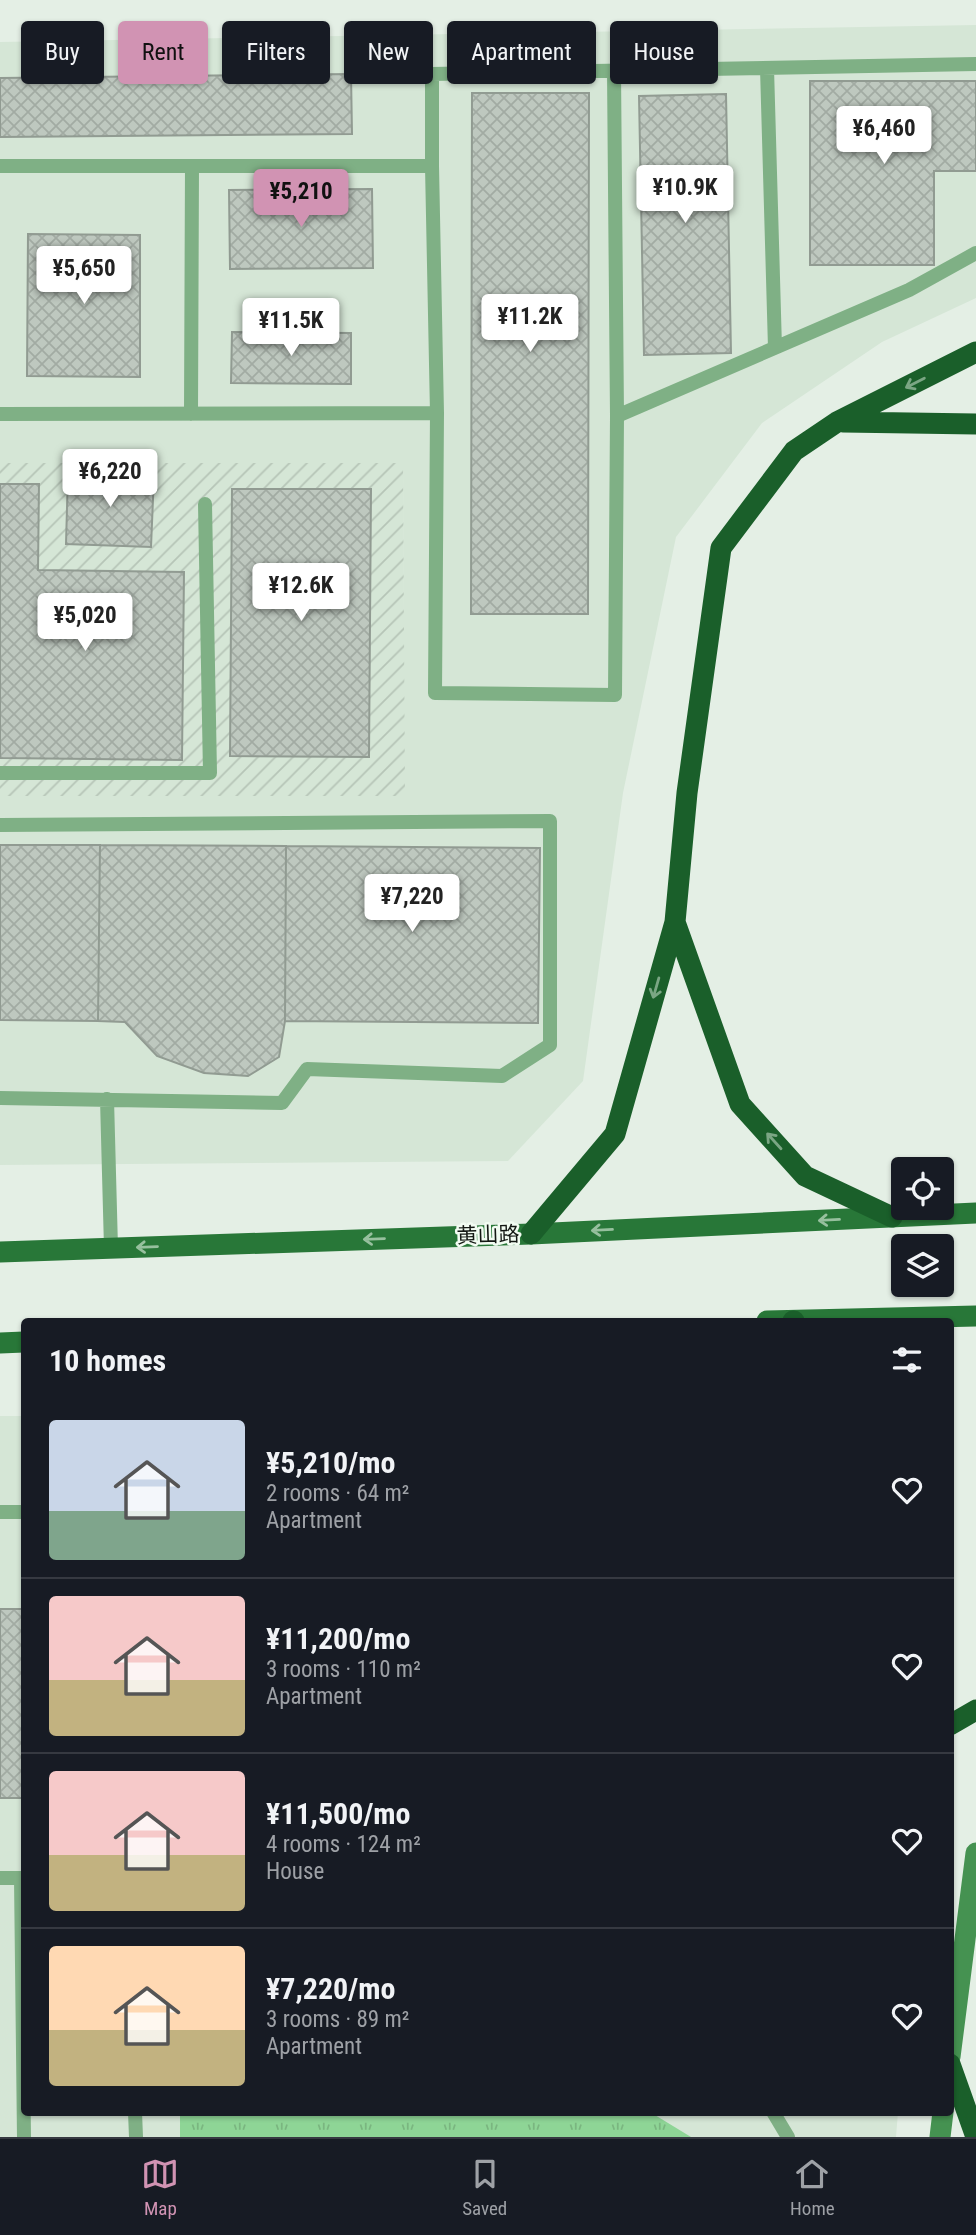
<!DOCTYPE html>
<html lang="en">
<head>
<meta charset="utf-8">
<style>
	body { margin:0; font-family:"Roboto Condensed","Noto Sans SC",sans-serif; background:#20242c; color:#f1f3f6; height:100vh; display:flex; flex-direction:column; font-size:26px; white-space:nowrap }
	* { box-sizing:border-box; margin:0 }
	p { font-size:23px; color:#9ea1a6 }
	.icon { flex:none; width:38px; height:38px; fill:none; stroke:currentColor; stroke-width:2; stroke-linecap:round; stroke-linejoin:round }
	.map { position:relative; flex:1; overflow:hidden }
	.drawer { position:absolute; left:21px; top:1318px; width:933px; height:798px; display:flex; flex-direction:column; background:#171b24; border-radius:7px; box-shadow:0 2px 5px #0004 }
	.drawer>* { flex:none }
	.banner { position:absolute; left:21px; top:21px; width:934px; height:63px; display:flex; gap:14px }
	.fabs { position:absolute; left:891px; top:1157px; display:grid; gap:14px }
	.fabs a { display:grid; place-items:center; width:63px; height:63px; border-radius:7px; background:#171b24; box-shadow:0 2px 5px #0004; font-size:35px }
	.price { position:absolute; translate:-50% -60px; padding:0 16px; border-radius:7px; background:#fff; color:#222; font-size:23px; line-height:46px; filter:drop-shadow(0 2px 4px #0008) }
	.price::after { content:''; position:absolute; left:50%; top:42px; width:21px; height:16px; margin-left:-10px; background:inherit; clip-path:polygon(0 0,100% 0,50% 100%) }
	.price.selected { background:#d193b3; color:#111 }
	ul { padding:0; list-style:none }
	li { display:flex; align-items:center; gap:21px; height:175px; padding:0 28px }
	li+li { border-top:2px solid #363941 }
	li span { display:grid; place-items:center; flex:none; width:196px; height:140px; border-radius:7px; color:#555 }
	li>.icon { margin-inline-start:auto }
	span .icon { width:84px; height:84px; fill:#fffc; stroke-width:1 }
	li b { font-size:30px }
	h2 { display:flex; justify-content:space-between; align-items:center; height:84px; padding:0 28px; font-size:30px }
	.chip { padding:0 24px; border-radius:7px; background:#171b24; box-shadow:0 2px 5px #0004; font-size:24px; line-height:63px }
	.chip.selected { background:#d193b3; color:#111 }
	.dock { display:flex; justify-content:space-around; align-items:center; height:98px; border-top:2px solid #363941; background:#171b24; font-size:19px; color:#9ea1a6 }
	.dock a { display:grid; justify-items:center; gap:4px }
	.dock .selected { color:#d193b3 }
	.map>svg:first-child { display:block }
</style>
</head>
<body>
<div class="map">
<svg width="976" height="2137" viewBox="0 0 976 2137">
	<defs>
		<pattern id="industrial-furrows" width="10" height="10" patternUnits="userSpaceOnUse" patternTransform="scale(1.75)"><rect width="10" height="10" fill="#d5e6d6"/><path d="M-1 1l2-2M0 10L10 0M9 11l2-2" fill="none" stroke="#b6c5b7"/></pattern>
		<pattern id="grass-tufts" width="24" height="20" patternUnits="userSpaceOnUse" patternTransform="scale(1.75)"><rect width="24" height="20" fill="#8ed596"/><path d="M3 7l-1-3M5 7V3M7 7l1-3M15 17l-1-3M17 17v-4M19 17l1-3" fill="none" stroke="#7ab680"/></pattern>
		<pattern id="building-cross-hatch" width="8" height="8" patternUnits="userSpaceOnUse" patternTransform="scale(1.75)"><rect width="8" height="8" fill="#bec8bf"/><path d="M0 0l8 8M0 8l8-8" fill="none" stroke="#a2aba3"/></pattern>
	</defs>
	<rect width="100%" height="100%" fill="#e4efe5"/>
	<path fill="#d5e6d6" d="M976 25V298L882 342 762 423 676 537 623 793 583 1081 508 1161 0 1165V796H404L403 463H0V42Z
		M0 1416H24V2112H898L896 2137H0Z"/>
	<path fill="url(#industrial-furrows)" d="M0 463H403L405 796H0Z"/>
	<path fill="url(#grass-tufts)" d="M180 2112H650L691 2137H180Z"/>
	<path fill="url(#building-cross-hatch)" stroke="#919b92" stroke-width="2" d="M351 74 352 134 0 137V78Z
		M810 81H976V171H934V265H810Z
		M472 93H589L588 614H471Z
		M726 94 731 353 644 355 639 96Z
		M372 189 373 268 230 269 229 190Z
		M28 234 140 235V377L27 376Z
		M232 332 351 333V384L231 383Z
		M68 472 154 475 151 547 66 544Z
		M0 484H39L38 570 184 572 182 760 0 758Z
		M232 489H371L369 757 230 756Z
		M0 845H100L98 1021 0 1020Z
		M100 845 286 846 285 1021 279 1057 248 1076 204 1073 157 1056 125 1022 98 1021Z
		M286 846 540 848 538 1023 285 1021Z
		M0 1609H24V1798H0Z"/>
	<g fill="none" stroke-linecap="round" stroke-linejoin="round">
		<path stroke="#7fb085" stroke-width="14" d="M767 68 775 348
			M614 71 617 416
			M0 166H432V74L976 64
			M432 166 437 413
			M0 414 437 413 435 693 615 695 617 416 909 290 976 253
			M191 414 192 166
			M0 773H210L205 504
			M0 825 550 821V1045L502 1076 307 1069 282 1103 0 1098
			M107 1099 111 1248
			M0 1512H24
			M0 1878H24
			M21 1878 24 2137
			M135 2112 136 2137
			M773 2112 788 2137"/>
		<path stroke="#459251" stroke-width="21" d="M950 2057 976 1853
			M940 2137 943 2112"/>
		<path stroke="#287738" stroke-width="21" d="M0 1252 531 1234 976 1213
			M767 1321 976 1316
			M0 1343 24 1342"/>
		<path stroke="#1a5f2a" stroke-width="21" d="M843 422 976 424
			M675 922 740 1104 805 1176 892 1217
			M531 1234 615 1134 675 922 687 793 721 548 794 451 837 422 976 352
			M793 1321H794
			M950 1725 976 1710
			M950 2064 976 2137"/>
	</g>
	<defs><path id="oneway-shaft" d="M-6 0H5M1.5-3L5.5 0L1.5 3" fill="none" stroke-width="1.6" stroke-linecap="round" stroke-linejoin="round" transform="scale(1.75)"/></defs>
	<g stroke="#7ba684">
		<use href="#oneway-shaft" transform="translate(915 383) rotate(153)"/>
		<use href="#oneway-shaft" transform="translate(656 988) rotate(106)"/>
		<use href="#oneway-shaft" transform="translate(774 1141) rotate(-132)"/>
	</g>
	<g stroke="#97c09e">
		<use href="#oneway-shaft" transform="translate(829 1220) rotate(177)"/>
		<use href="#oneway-shaft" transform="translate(602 1230) rotate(177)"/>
		<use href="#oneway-shaft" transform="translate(374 1239) rotate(178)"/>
		<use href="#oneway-shaft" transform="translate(147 1247) rotate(178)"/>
	</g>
	<g text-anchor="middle" stroke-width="5" stroke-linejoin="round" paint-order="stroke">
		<g font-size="21" fill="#131713" stroke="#f2fcf2">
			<text transform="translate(488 1235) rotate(-2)" y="7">黄山路</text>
		</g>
	</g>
</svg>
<div class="fabs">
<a><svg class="icon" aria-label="locate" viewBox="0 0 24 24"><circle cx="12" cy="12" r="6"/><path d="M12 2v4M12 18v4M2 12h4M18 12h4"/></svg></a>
<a><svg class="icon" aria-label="layers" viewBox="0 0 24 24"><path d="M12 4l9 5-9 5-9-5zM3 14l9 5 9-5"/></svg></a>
</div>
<b class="price" style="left:884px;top:166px">¥6,460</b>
<b class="price" style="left:685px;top:225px">¥10.9K</b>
<b class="price selected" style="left:301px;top:229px">¥5,210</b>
<b class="price" style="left:84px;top:306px">¥5,650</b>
<b class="price" style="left:530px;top:354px">¥11.2K</b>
<b class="price" style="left:291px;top:358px">¥11.5K</b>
<b class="price" style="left:110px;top:509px">¥6,220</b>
<b class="price" style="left:301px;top:623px">¥12.6K</b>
<b class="price" style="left:85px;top:653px">¥5,020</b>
<b class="price" style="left:412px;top:934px">¥7,220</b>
<div class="banner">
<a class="chip">Buy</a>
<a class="chip selected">Rent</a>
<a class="chip">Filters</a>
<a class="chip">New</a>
<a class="chip">Apartment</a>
<a class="chip">House</a>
</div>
<section class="drawer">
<h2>10 homes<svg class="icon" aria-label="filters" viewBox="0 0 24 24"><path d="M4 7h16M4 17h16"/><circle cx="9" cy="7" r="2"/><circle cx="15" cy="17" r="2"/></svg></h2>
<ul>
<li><span style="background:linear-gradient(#c9d6e8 65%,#7fa58c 0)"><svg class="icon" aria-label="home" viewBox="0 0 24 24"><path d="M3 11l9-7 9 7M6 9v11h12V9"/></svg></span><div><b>¥5,210/mo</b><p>2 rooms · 64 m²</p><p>Apartment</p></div><svg class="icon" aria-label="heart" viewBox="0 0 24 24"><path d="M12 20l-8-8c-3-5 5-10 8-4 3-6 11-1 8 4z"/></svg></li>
<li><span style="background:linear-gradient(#f6c9c9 60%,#c2b280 0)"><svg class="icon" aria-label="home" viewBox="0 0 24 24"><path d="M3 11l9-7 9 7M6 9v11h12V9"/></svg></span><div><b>¥11,200/mo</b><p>3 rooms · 110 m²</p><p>Apartment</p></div><svg class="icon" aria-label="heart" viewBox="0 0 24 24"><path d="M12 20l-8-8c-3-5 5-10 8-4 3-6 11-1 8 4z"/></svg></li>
<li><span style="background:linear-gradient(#f6c9c9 60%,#c2b280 0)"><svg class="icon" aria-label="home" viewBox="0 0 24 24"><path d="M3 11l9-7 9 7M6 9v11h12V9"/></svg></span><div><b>¥11,500/mo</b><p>4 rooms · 124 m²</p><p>House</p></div><svg class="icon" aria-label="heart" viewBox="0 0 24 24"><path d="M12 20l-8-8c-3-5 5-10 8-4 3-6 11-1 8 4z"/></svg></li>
<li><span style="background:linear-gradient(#ffd9b3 60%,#c2b280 0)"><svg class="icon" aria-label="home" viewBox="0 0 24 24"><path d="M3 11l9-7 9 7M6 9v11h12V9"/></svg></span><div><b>¥7,220/mo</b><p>3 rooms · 89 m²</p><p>Apartment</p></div><svg class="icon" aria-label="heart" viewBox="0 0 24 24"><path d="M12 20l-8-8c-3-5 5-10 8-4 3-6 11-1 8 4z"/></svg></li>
</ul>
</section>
</div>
<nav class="dock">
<a class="selected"><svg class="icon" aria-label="map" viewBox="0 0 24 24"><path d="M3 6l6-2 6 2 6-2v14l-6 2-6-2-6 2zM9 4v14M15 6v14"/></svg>Map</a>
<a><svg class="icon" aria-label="saved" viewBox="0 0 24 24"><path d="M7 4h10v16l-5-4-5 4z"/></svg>Saved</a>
<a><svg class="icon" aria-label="home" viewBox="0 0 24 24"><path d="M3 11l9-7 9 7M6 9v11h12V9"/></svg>Home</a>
</nav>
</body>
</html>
